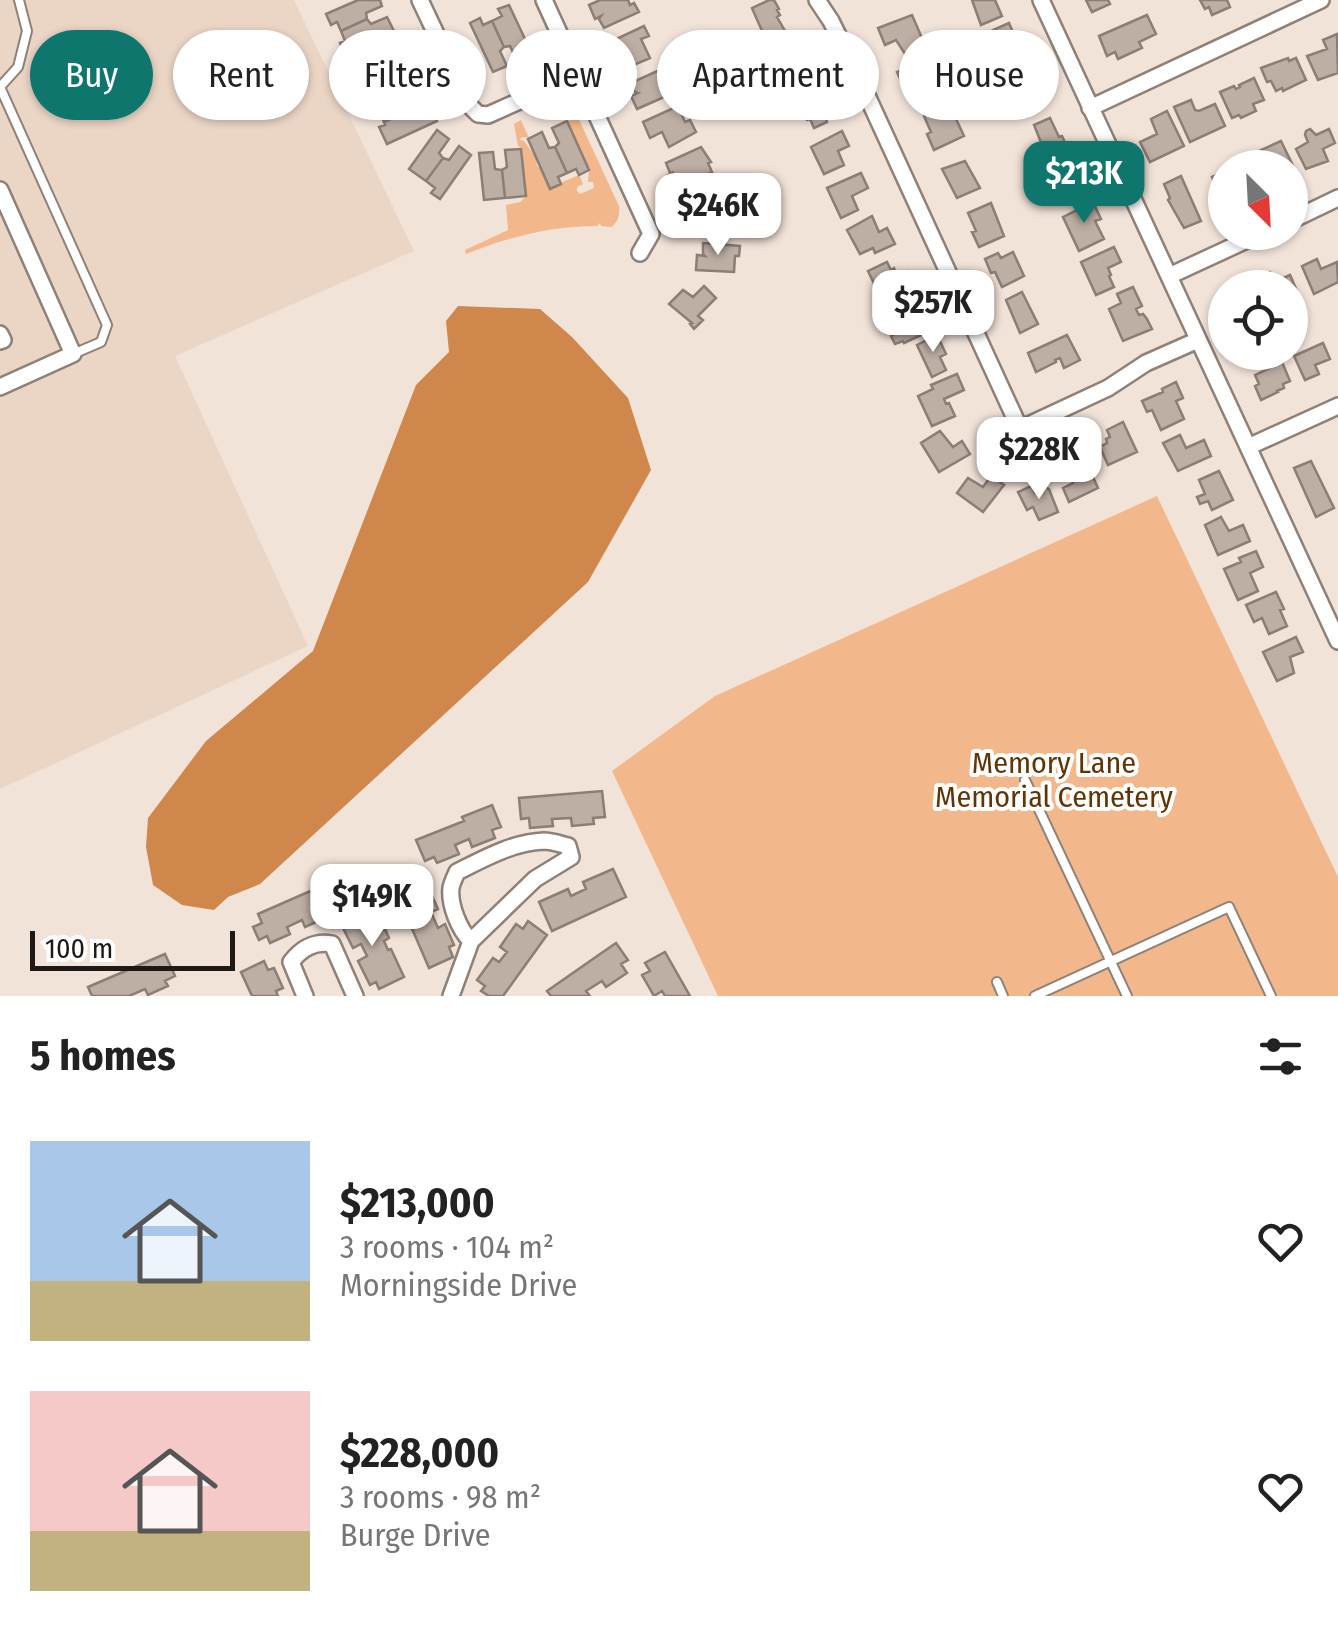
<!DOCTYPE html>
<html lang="en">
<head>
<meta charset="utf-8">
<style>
	body { margin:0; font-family:"Fira Sans Condensed",sans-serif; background:#f2f2f2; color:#222; height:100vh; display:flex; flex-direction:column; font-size:38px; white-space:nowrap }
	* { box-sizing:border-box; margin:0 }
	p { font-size:32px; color:#767676 }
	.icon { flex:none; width:55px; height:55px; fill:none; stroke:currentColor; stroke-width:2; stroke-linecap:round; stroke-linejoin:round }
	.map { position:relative; height:996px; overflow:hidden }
	.details { display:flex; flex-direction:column; background:#fff; flex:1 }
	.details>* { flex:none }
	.guide { position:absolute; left:30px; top:30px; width:1280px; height:90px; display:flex; gap:20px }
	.needle { width:65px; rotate:156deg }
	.controls { position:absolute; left:1208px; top:150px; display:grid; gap:20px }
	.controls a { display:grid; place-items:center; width:100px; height:100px; border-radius:50%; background:#fff; box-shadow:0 2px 8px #0004; font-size:50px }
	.scale { position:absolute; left:30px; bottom:25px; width:205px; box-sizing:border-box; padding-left:10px; border:5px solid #1f1916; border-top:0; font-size:28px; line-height:35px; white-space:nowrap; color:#1f1916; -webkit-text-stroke:8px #fff; paint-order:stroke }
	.price { position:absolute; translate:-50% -85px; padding:0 22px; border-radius:20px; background:#fff; color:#222; font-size:32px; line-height:65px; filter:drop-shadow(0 2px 5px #0008) }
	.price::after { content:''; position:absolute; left:50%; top:60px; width:30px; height:22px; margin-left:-15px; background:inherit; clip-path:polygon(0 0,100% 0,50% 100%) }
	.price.on { background:#0f766e; color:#fff }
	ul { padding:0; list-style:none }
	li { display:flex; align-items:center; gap:30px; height:250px; padding:0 30px }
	li span { display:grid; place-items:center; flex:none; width:280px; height:200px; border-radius:0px; color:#555 }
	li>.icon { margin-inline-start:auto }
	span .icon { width:120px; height:120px; fill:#fffc; stroke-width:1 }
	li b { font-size:42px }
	h2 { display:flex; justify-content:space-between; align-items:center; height:120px; padding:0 30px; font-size:42px }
	.pill { padding:0 35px; border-radius:45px; background:#fff; box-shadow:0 2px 8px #0004; font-size:35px; line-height:90px }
	.pill.on { background:#0f766e; color:#fff }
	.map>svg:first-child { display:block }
</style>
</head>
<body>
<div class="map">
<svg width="1338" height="996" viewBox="0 0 1338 996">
	<rect width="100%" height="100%" fill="#f2e3d9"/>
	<path fill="#ebd6c6" d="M0 0H294L414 251 175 356 308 646 0 789Z"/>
	<path fill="#f2b78b" d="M569 98 619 206C620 216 618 220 612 227L601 226 600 223 597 226C550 226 509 237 466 254L465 250 508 230 506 205 520 202 526 196 522 148 518 146 514 124 521 120 529 138 522 137 520 140 524 141 536 157 537 166 560 183 579 175 583 184 577 187V191L580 194 594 188 593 182H588L589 170 567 121 571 120V115L567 114 566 120H563L556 105Z
		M1157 496 1338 877V996H718L612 771 715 696Z"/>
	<path fill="#cf874c" d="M458 306 540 309 572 337 628 398 651 470 588 582 260 884 228 897 214 910 182 905 153 885 146 847 148 818 206 741 313 651 416 385 449 352 446 321Z"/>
	<path fill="#beafa5" stroke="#8c7e75" stroke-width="2.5" d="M358 0H380L382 6 366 13 367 19 341 31 337 22 331 25 326 14Z
		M600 0H628L630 5 634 3 639 12 604 28 599 19 601 16 595 19 589 5Z
		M769 0H774L779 9 777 10 780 15 777 17 785 31 766 40 752 8Z
		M972 0H995L1002 16 981 25Z
		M1086 0H1108L1110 4 1092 12Z
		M1200 0H1227L1230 7 1212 15 1209 7 1205 9Z
		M509 5 532 54 517 61 510 46 504 47 492 21 502 16 498 9Z
		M912 15 925 45 905 54 896 40 885 45 878 28Z
		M1147 15 1156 34 1139 42 1142 48 1118 59 1115 52 1107 56 1099 36Z
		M387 17 394 31 344 53 340 43 345 41 341 31 367 19 371 24Z
		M480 18 483 25 492 21 504 47 500 51 507 66 493 72 470 23Z
		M1009 23 1015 37 1007 40 1010 47 1015 45 1022 60 996 71 983 41 996 36 993 30Z
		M644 26 649 36 641 39 650 58 620 71 613 57 624 53 622 49 619 50 614 40Z
		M1337 34 1338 73 1318 80 1307 56 1327 49 1323 40Z
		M397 37 404 51 388 59 389 64 363 76 359 67 352 70 347 60Z
		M792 40 800 54 799 60 801 65 810 62 816 75 792 86 782 64 779 66 775 57 778 56 775 47Z
		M929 57 945 91 919 103 912 83 904 87 897 72Z
		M1288 58 1289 61 1296 58 1306 80 1283 91 1282 88 1276 91 1271 81 1267 82 1261 68Z
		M409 62 415 76 365 99 361 89 367 86 363 76 389 64 393 69Z
		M664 68 668 77 665 79 671 94 637 109 631 96 638 93 635 92 631 83Z
		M1031 70 1037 83 1025 89 1034 108 1014 117 1000 87Z
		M1254 78 1264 100 1253 104 1256 111 1241 118 1239 115 1232 118 1220 92 1234 86 1236 89 1240 87 1239 85Z
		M419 82 425 96 409 104 410 110 384 122 375 103Z
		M821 83 828 98 824 100 831 114 825 117 827 122 814 128 810 119 807 120 800 104 809 100 805 91Z
		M1191 100 1195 110 1199 111 1215 104 1225 126 1190 142 1174 107Z
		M949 104 964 136 934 150 927 134 931 132 924 116Z
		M678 106 685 122 690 120 696 132 669 147 662 132 650 138 643 122Z
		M431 107 437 121 387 144 379 127 385 125 384 122 410 110 414 115Z
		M1167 111 1184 146 1150 162 1140 142 1157 134 1151 119Z
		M1050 118 1059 137 1062 136 1068 149 1052 157 1050 152 1043 155 1039 146 1042 145 1034 125Z
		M567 121 589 170 579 175 576 169 567 173 555 147 559 143 552 128Z
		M1310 129 1316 135 1329 129 1335 143 1323 149 1328 161 1306 169 1296 149 1308 142 1305 135 1306 131Z
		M437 130 449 139 439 153 443 158 426 181 409 169Z
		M842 131 849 146 838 151 844 165 824 174 811 147Z
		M542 132 549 148 555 147 567 173 558 177 561 184 550 189 528 139Z
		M1281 141 1298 176 1290 180V168H1256L1250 155Z
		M459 146 471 155 440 199 431 193 435 188 426 181 443 158 449 160Z
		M701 147 711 162 708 163 712 172 674 189 668 175 674 172 670 173 666 163Z
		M521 149 526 196 505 198 502 170 507 167 505 150Z
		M493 152 495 169 502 170 505 198 484 200 479 153Z
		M965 161 980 188 957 198 942 169Z
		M1070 167 1075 179 1081 177 1087 190 1072 196V194L1057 199 1055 194 1057 193 1049 180 1050 176Z
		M1225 171V209L1224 210 1212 177Z
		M861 173 868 188 852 196 858 210 841 218 827 188Z
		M1181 176 1201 221 1184 228 1168 200 1170 198 1164 184Z
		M711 190 722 215 695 227 681 204Z
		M1093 202 1101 219 1095 221 1104 239 1079 251 1063 217Z
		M991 203 1004 236 979 247 972 232 976 231 968 213Z
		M872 216 879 232 887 228 895 244 875 253 873 248 860 254 847 230Z
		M703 243 740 246 739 256H735L734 272 696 270 697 255 705 256 703 254Z
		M1114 247 1121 262 1108 268 1111 275 1109 276 1114 287 1096 295 1081 262Z
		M1013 252 1024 276 1002 287 995 272 991 273 985 259 998 253 1001 258Z
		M1317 259 1321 269 1337 262 1338 282 1314 294 1302 266Z
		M887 262 891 270 894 268 897 275 907 271 915 288 882 300 868 271Z
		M1270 272 1275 282 1290 275 1297 291 1290 294V288H1259L1255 278Z
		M704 286 716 298 698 316 703 320 694 329 690 324 692 323 669 304 683 290 693 297Z
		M1133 287 1142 306 1136 309 1139 315 1143 314 1147 319 1152 329 1123 341 1109 309 1121 303 1117 294Z
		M1022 292 1038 324 1020 333 1006 300Z
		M919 294 927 311 922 313 930 331 904 343 903 341 895 344 891 336 899 332 888 309Z
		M937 335 946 354 940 357 946 370 932 377 917 345Z
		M1067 335 1080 360 1064 368 1060 358 1055 360 1056 362 1036 372 1028 353Z
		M1323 343 1330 359 1315 365 1319 374 1305 380 1294 356Z
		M1282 362 1290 381 1283 384 1284 388 1277 391 1278 392 1261 400 1255 386 1259 384 1255 375Z
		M957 374 964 390 944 399 946 404 949 403 955 416 932 426 918 396 933 389 931 385Z
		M1176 382 1183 398 1176 401 1184 419 1161 430 1152 410 1147 412 1142 401 1163 392 1162 389Z
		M1123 422 1137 452 1108 465 1100 447 1107 443 1106 439 1110 437 1107 430Z
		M940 431 953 447 962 441 970 454 939 472 921 443Z
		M1180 435 1186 448 1204 440 1211 456 1178 471 1163 443Z
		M1083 455 1098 488 1069 502 1063 488 1073 483 1072 480 1076 479 1068 462Z
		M1311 461 1334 508 1316 517 1294 468Z
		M1219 471 1233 500 1212 510 1208 501 1200 504 1197 497 1205 494 1199 480Z
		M991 476 1004 485 983 512 957 493 968 478 983 487Z
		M1031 486 1035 493 1044 486 1049 489 1058 512 1039 520 1033 507 1027 510 1018 492Z
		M1221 517 1229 531 1243 525 1250 541 1218 555 1205 525Z
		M1256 551 1263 567 1250 573 1258 591 1238 600 1224 569 1241 562 1239 558Z
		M1276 592 1284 609 1280 610 1287 626 1269 634 1262 618 1254 622 1246 605Z
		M1296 637 1303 652 1290 657 1294 673 1277 681 1263 652Z
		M602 791 605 817 593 818 594 824 572 826 571 818 552 819 553 826 530 828 529 818 521 819 519 798Z
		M492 805 501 827 492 830 495 838 472 847 469 839 455 845 459 854 437 863 434 857 425 861 416 840 464 821 462 817Z
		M613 869 626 897 552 931 539 902 568 889 571 896 586 889 583 882Z
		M420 884 422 890 428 887 438 909 431 912 438 928 445 924 454 945 449 947 453 957 429 968 397 894Z
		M324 885 332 904 323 908 327 917 305 927 302 920 287 927 290 934 270 943 267 936 259 940 253 927 262 923 258 914Z
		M363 904 377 933 385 929 389 938 384 941 388 950 391 949 404 977 379 989 376 982 370 985 358 961 367 956 361 944 353 948 341 924 350 919 346 913Z
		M528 921 547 935 503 996H489L481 991 485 986 477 980 493 958 499 962 507 952 500 947 516 924 523 929Z
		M616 943 628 960 621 964 627 973 606 987 602 981 586 991 590 996H551L547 991Z
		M665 952 690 996H665L662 991 654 996 642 975 650 971 645 963Z
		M165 954 175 976 165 981 168 986 148 995 145 989 129 996H92L88 987Z
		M264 961 268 970 274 968 283 988 276 991 278 996H252L241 972Z"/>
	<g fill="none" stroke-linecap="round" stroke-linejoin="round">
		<g stroke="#8e8177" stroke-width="12">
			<path id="lane" d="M19 0 27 31 18 67 0 87 107 325 101 342 73 354
				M1025 780 1127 996
				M997 982 1003 996
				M1035 996 1229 907 1271 996"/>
		</g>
		<g stroke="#8e8177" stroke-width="20">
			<path id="street" d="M420 0 470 106 478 114 488 115 578 75
				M544 0 651 234 640 253
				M817 0 831 21 858 76 1020 429 1108 388 1146 363 1198 340
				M1041 0 1338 641
				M1090 108 1321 0
				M0 190 73 354 0 387
				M1290 221 1338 198
				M1169 276 1264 232
				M0 334 3 340 0 341
				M1248 447 1338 406
				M305 996 291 962C302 948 314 941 332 944L355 996
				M451 996 471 941 535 879 571 857 568 846C560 844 552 841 544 841 513 842 483 859 457 872 455 877 452 882 451 888 449 904 459 930 471 941"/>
		</g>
		<use href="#lane" stroke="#fff" stroke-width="8"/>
		<use href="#street" stroke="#fff" stroke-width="15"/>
	</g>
	<g text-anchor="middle" stroke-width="8" stroke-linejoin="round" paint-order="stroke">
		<g font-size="30" fill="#633403" stroke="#fff">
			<text x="1054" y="773">Memory Lane<tspan x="1054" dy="34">Memorial Cemetery</tspan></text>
		</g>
	</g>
</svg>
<div class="controls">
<a><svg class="needle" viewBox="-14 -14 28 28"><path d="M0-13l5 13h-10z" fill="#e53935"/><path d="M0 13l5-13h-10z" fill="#767676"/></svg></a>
<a><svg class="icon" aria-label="locate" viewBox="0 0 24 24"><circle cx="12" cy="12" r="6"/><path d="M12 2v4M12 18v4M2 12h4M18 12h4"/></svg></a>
</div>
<div class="scale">100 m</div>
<b class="price on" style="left:1084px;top:226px">$213K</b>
<b class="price" style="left:718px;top:258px">$246K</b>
<b class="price" style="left:933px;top:355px">$257K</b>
<b class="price" style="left:1039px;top:502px">$228K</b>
<b class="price" style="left:372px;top:949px">$149K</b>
<div class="guide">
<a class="pill on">Buy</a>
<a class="pill">Rent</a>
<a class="pill">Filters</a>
<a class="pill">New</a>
<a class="pill">Apartment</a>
<a class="pill">House</a>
</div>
</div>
<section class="details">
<h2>5 homes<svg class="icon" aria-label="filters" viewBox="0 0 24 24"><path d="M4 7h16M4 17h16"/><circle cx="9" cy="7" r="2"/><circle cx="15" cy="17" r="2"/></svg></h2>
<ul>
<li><span style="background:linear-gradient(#a9c7e8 70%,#c2b280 0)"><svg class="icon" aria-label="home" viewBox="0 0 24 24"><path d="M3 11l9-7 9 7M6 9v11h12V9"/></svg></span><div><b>$213,000</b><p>3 rooms · 104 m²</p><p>Morningside Drive</p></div><svg class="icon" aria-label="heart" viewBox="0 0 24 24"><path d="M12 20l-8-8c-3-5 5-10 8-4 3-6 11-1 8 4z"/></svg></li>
<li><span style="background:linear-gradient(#f6c9c9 70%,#c2b280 0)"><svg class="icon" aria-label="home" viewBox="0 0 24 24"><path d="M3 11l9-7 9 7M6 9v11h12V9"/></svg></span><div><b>$228,000</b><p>3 rooms · 98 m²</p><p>Burge Drive</p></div><svg class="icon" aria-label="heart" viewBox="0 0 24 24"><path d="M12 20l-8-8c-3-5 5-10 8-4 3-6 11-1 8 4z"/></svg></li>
</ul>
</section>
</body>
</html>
